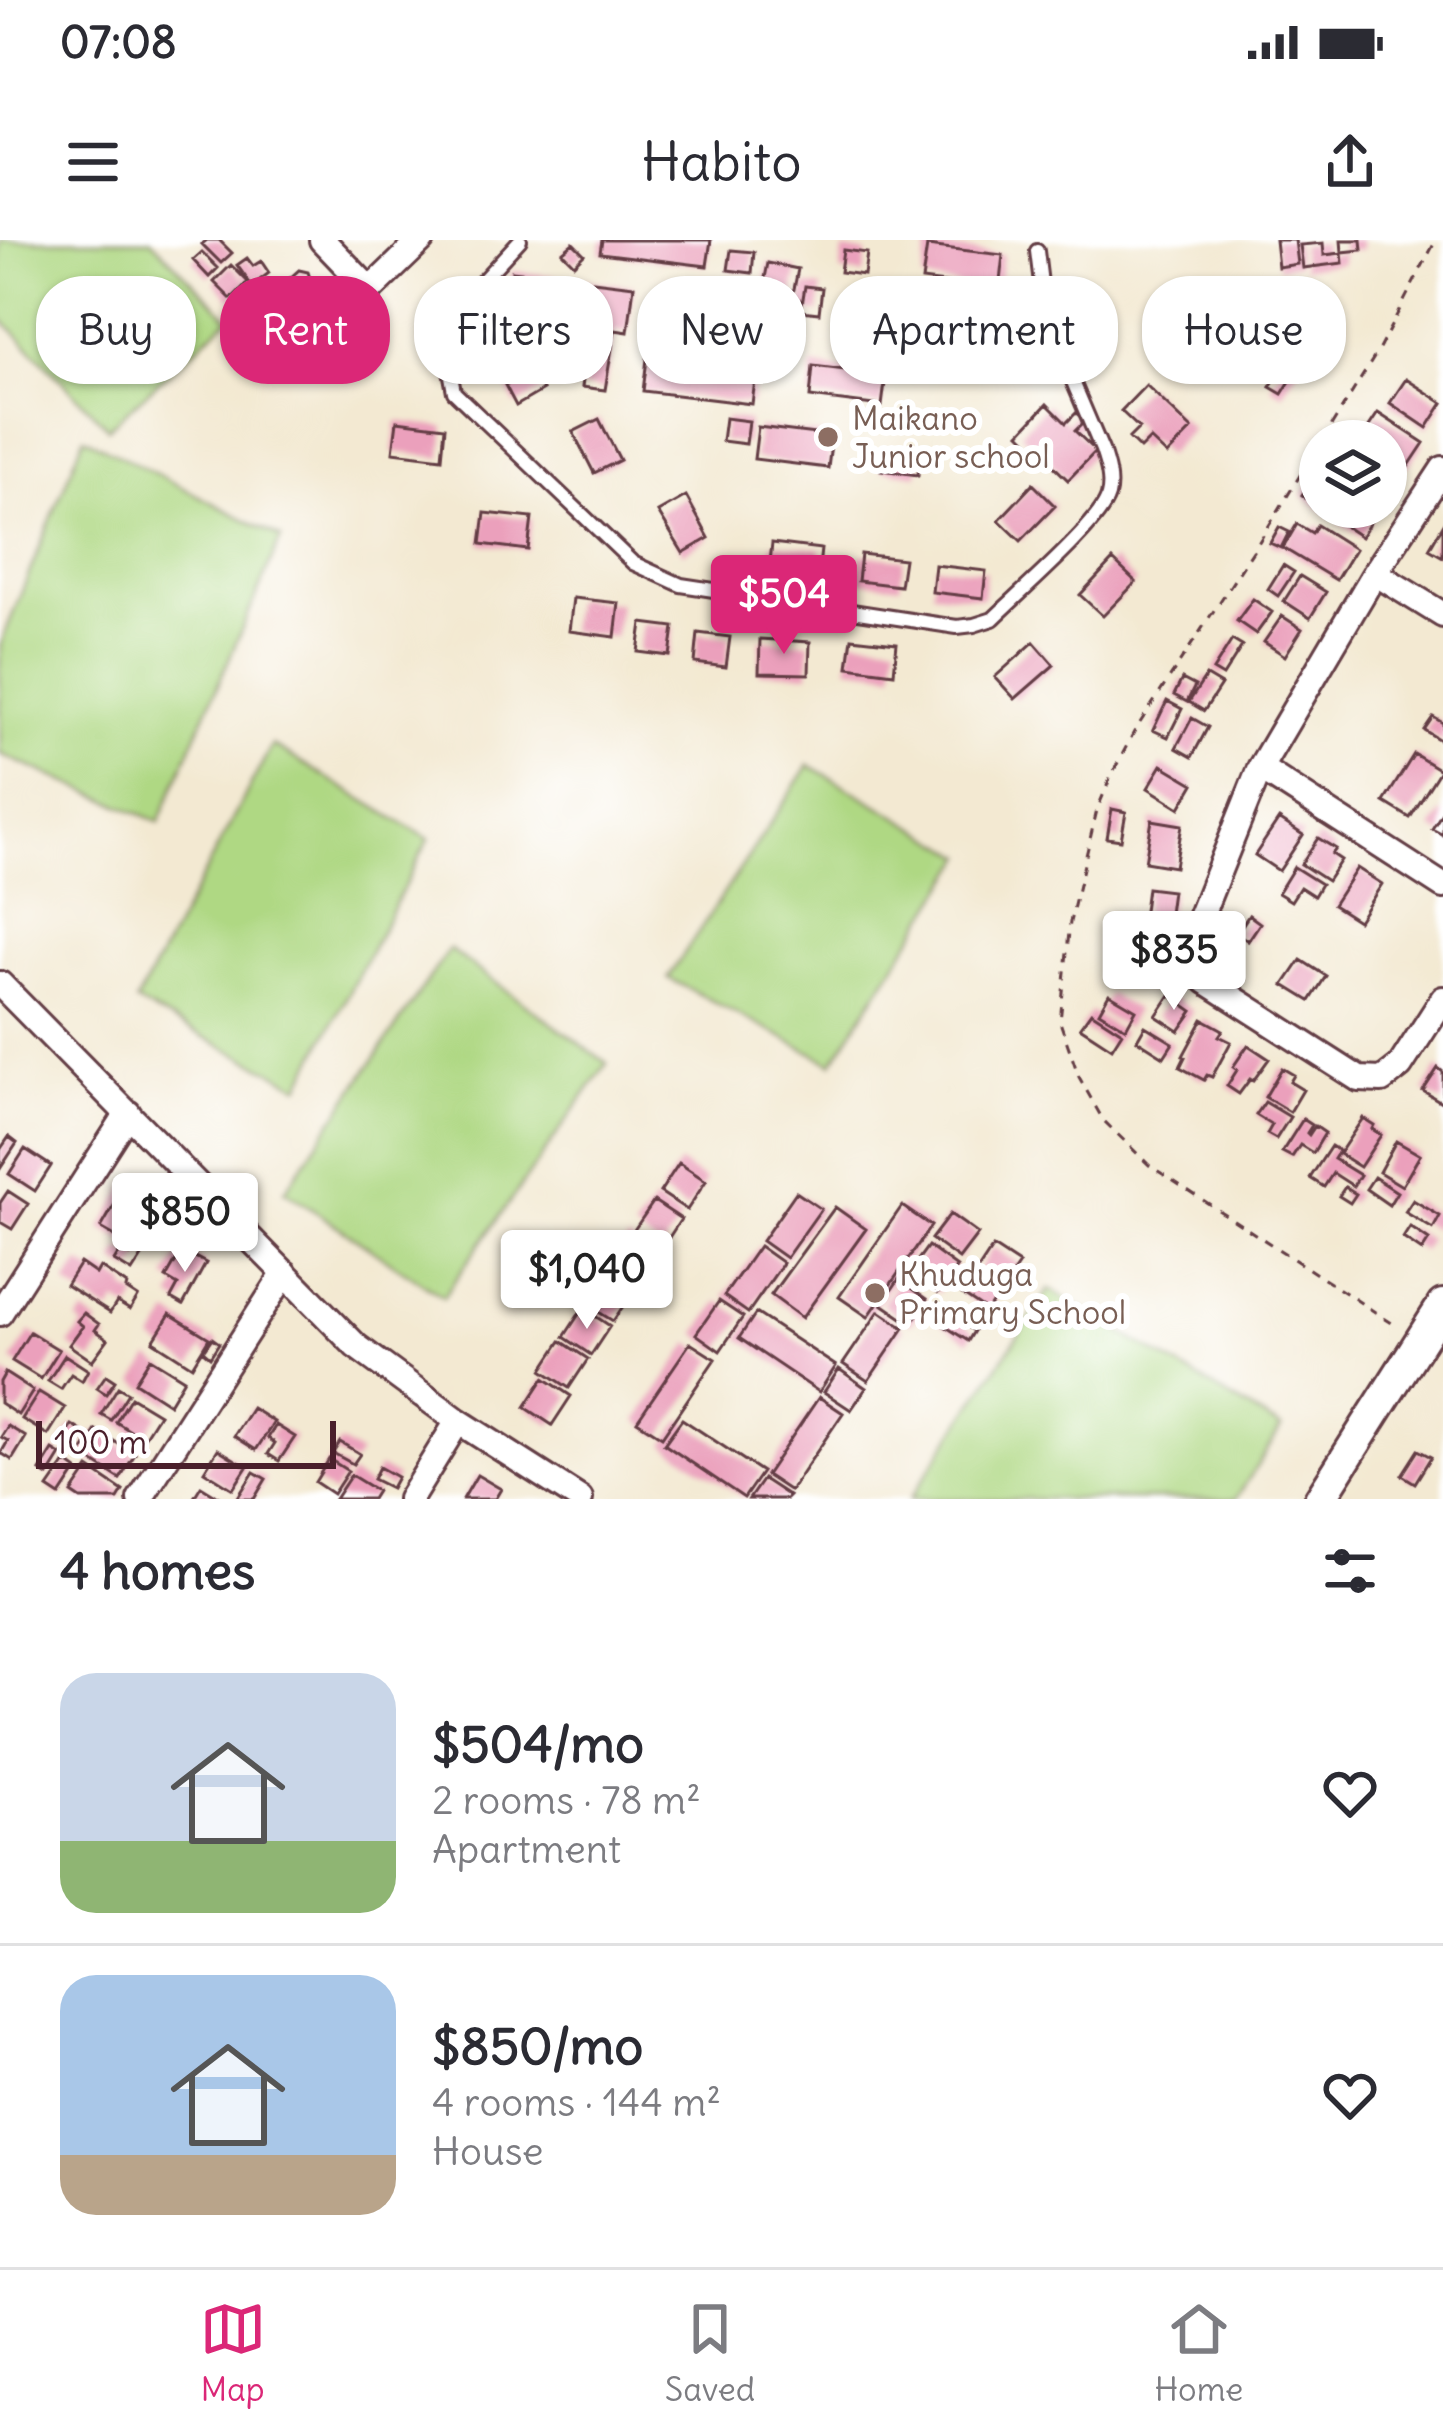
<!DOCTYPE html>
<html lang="en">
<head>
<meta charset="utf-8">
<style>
	body { margin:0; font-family:Delius,sans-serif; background:#f2f2f3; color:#2b2b33; height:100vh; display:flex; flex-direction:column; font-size:45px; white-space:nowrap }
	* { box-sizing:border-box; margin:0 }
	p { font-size:39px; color:#7c7c81 }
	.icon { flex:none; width:66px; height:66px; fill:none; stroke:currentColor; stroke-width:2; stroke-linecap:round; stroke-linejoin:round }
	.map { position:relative; height:1259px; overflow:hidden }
	.side { display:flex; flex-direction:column; background:#fff; flex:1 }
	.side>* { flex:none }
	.banner { position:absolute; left:36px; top:36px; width:1371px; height:108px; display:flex; gap:24px }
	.buttons { position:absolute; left:1299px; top:180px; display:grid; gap:24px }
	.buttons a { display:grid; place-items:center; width:108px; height:108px; border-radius:50%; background:#fff; box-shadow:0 3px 9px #0004; font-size:60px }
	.scale { position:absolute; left:36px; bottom:30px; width:300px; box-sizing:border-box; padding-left:12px; border:6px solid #4a1f2b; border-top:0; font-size:33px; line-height:42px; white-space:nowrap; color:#4a1f2b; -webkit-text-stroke:9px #fff; paint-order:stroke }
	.price { position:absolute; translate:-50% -102px; padding:0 27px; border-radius:12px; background:#fff; color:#222; font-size:39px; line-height:78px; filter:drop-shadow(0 3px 6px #0008) }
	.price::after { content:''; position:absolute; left:50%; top:72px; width:36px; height:27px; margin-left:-18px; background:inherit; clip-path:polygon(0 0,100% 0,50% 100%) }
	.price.active { background:#db2777; color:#fff }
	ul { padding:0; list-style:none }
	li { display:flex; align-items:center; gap:36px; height:300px; padding:0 60px }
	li+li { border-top:3px solid #e1e1e2 }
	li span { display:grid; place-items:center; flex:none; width:336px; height:240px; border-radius:36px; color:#555 }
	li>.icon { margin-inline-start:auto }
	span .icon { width:144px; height:144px; fill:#fffc; stroke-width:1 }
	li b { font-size:51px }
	h2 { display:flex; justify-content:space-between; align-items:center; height:144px; padding:0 60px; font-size:51px }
	.chip { padding:0 42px; border-radius:48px; background:#fff; box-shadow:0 3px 9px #0004; font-size:42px; line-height:108px }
	.chip.active { background:#db2777; color:#fff }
	.status { display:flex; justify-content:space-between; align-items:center; height:84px; padding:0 60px; background:#fff; direction:ltr }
	.status svg { height:33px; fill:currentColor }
	header { display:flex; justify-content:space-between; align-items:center; height:156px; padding:0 60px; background:#fff; font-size:54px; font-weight:600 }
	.tabs { display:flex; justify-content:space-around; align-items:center; height:168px; border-top:3px solid #e1e1e2; background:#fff; font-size:33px; color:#7c7c81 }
	.tabs a { display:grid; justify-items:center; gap:6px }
	.tabs .active { color:#db2777 }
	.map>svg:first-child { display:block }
</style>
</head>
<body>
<div class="status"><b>07:08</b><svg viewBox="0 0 49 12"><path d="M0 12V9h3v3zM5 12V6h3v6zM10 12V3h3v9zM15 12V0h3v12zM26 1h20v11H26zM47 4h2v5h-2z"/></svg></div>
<header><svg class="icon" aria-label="menu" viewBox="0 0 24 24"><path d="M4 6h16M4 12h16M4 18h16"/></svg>Habito<svg class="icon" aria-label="share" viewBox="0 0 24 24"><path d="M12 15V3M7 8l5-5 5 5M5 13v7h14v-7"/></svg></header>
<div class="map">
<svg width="1443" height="1259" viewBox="0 0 1443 1259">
	<rect width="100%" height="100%" fill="#fff"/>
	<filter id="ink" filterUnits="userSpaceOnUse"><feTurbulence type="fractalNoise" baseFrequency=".00833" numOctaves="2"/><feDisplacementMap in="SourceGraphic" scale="24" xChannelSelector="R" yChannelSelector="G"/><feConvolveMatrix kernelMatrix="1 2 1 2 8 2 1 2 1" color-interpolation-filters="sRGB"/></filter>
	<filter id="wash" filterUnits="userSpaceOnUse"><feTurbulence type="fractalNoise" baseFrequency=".004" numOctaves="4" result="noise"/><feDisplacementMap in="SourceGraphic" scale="48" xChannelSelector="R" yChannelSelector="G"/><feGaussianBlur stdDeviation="2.7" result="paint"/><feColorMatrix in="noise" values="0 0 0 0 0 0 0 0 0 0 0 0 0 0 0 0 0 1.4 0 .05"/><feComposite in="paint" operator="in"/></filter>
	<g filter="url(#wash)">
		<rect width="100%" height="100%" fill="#f3e9d2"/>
		<path fill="#afd883" stroke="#7c7c57" stroke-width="3" d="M0 0H151L229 78 108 188 0 77Z
			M84 197 281 298 159 582 0 514V406Z
			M272 505 429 599 300 846 136 762Z
			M809 525 965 616 832 823 668 738Z
			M449 709 607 823 443 1057 285 951Z
			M1049 1049 1281 1188 1236 1259H910Z"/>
		<g id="blocks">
			<path fill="#eba0bc" d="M207 0H219L232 13 221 23 202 4Z
				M602 0H711L707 26 600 13Z
				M1275 0H1295L1298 24 1278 27Z
				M1341 0H1361L1362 10 1342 12Z
				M573 3 584 14 574 24 562 12Z
				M1323 3 1324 15 1342 13 1343 23 1303 28 1300 5Z
				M927 6 1003 15 999 50 922 40Z
				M731 10 754 12 752 33 728 30Z
				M843 10 867 13 864 35 840 32Z
				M202 12 218 28 209 37 193 20Z
				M247 18 253 26 261 21 269 33 252 46 237 25Z
				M768 23 798 29 793 54 763 48Z
				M231 25 248 42 231 59 214 42Z
				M299 30 308 32 311 41 310 45 296 60H288L282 54 281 46Z
				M512 31 634 46 628 92 615 90 605 150 582 147 585 124 596 125 600 88 506 77Z
				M731 46 768 51 764 79 727 74Z
				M805 46 822 48 819 73 801 71Z
				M654 51 709 58 705 89 650 82Z
				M274 54 293 74 283 84 263 64Z
				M876 67 940 75 936 108 872 100Z
				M983 76 1041 83 1037 119 979 112Z
				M1294 108 1306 116 1282 154 1270 147Z
				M647 119 756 132 752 164 643 151Z
				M813 126 886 135 882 166 810 157Z
				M531 130 543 150 516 166 505 145Z
				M1406 139 1443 163 1427 188 1390 163Z
				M1146 145 1192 189 1167 215 1150 199 1140 209 1129 198 1139 188 1121 171Z
				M1047 164 1066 183 1076 173 1085 181 1075 191 1096 211 1068 240 1020 193Z
				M1378 173 1424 203 1408 227 1386 213V201H1367L1362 197Z
				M725 178 749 181 746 204 722 201Z
				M599 179 620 220 594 233 573 192Z
				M397 181 445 187 442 218 393 212Z
				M758 187 832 196 828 228 754 219Z
				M883 210 920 215 918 235 881 230Z
				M1313 238 1320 243V267H1341L1333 278 1302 255Z
				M1033 244 1055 266 1021 301 999 280Z
				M686 256 709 298 683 313 658 272Z
				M1346 267H1360L1374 276 1361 297 1337 281Z
				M485 273 532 278 528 310 481 304Z
				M1297 284 1312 293 1317 285 1355 309 1336 340 1283 308Z
				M1443 285V317L1429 309Z
				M1279 287 1289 292 1281 308 1270 303Z
				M772 303 821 309 818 337 769 332Z
				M861 314 904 319 900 346 858 341Z
				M1113 320 1136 342 1103 376 1080 355Z
				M935 325 986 331 983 358 932 352Z
				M1283 325 1294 332 1278 356 1268 349Z
				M1300 336 1326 352 1310 378 1284 361Z
				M573 358 619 363 615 397 569 391Z
				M1253 359 1272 372 1256 394 1237 381Z
				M1282 376 1302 389 1285 416 1264 402Z
				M642 383 674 387 670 416 638 412Z
				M698 393 730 397 726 427 695 423Z
				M852 398 897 403 894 433 848 427Z
				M760 399 810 402 809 434 759 433Z
				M1232 400 1242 406 1223 436 1213 430Z
				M1034 402 1054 425 1015 459 995 437Z
				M1206 436 1221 445 1204 471 1189 462Z
				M1182 439 1195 446 1187 462 1174 455Z
				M1167 461 1182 469 1168 497 1153 490Z
				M1433 477 1443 483V502L1424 490Z
				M1192 478 1208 487 1192 517 1176 508Z
				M1414 514 1440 530 1410 578 1384 562Z
				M1162 525 1194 544 1180 568 1148 548Z
				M1112 569 1126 572 1121 600 1107 598Z
				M1443 571V595L1432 589Z
				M1279 579 1303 595 1279 631 1255 615Z
				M1152 580 1182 585 1175 627 1145 622Z
				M1318 598 1336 609 1332 614 1341 620 1327 641 1301 624Z
				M1294 627 1321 644 1314 656 1300 647 1291 661 1278 653Z
				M1357 628 1382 644 1358 681 1333 665Z
				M1147 648 1172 651 1167 689 1142 686Z
				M1249 675 1260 683 1248 701 1237 693Z
				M1301 720 1326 736 1310 761 1284 745Z
				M1109 754 1136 770 1126 788 1099 772Z
				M1170 755 1193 771 1179 791 1156 776Z
				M1091 772 1122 792 1112 808 1080 787Z
				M1203 779 1223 790 1219 796 1231 802 1212 837 1207 835 1204 840 1180 827 1185 817 1183 816Z
				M1145 786 1173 803 1164 817 1137 800Z
				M1248 805 1269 819 1253 841 1250 839 1239 854 1227 846 1237 830 1233 827Z
				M1282 828 1294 835 1290 842 1303 850 1290 872 1265 857Z
				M1438 828 1443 832V863L1423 851Z
				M1265 862 1290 877 1276 899 1267 894 1272 885 1256 875Z
				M1363 878 1374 885 1372 889 1381 895 1360 927 1339 914Z
				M1303 879 1312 885 1307 893 1309 895 1315 886 1325 893 1313 913 1300 905 1292 917 1282 912Z
				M9 897 17 903 0 929V910Z
				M1396 901 1420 915 1402 946 1379 932Z
				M1331 906 1339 911 1334 919 1360 935 1353 946 1333 933 1324 947 1310 938Z
				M25 909 51 926 35 951 9 934Z
				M679 923 706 941 687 970 660 952Z
				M1374 937 1397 952 1389 965 1366 949Z
				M126 945 152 960 127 1003 101 988Z
				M1345 947 1356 954 1350 963 1339 956Z
				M8 951 28 964 12 989 0 982V963Z
				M796 952 821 969 786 1018 762 1001Z
				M1413 960 1440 976 1433 989 1405 972Z
				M654 961 681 979 662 1008 634 990Z
				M902 966 931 986 868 1077 839 1057Z
				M835 967 866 989 802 1078 771 1055Z
				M950 974 978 994 959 1019 931 999Z
				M1410 987 1429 1000 1422 1011 1403 998Z
				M628 1000 655 1018 636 1047 609 1029Z
				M136 1004 146 1010 132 1032 114 1021 121 1010 130 1015Z
				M759 1006 783 1023 748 1073 724 1056Z
				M928 1006 957 1027 938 1053 909 1032Z
				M993 1007 1019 1024 987 1071 962 1054Z
				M182 1010 206 1023 183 1065 171 1058 178 1045 166 1038Z
				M80 1023 96 1034 100 1027 127 1045 126 1049 138 1057 130 1070 117 1062 110 1073 66 1045Z
				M605 1035 632 1053 613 1081 586 1064Z
				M899 1039 927 1059 911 1084 882 1064Z
				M719 1061 743 1077 720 1111 696 1094Z
				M583 1068 610 1086 591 1115 564 1097Z
				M879 1071 904 1088 868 1141 843 1124Z
				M84 1073 99 1084 95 1090 108 1099 92 1121 69 1105 83 1086 77 1081Z
				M756 1073 836 1126 819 1152 739 1098Z
				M946 1073 974 1091 968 1101 940 1083Z
				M170 1074 209 1098 192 1126 153 1101Z
				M30 1092 59 1110 41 1139 12 1121Z
				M212 1098 219 1103 210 1117 203 1111Z
				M561 1101 588 1119 569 1148 542 1130Z
				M690 1103 715 1119 662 1197 637 1181Z
				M65 1115 88 1130 82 1141 71 1134 61 1149 48 1141Z
				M150 1118 184 1139 169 1164 135 1142Z
				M839 1129 866 1148 851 1170 824 1152Z
				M5 1133 33 1151 18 1175 0 1163V1142Z
				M106 1135 115 1141 106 1154 97 1148Z
				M544 1138 571 1156 552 1185 525 1167Z
				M118 1147 128 1153 111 1180 101 1174Z
				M39 1152 65 1168 48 1195 22 1179Z
				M131 1157 159 1174 143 1199 116 1182Z
				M819 1157 843 1173 790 1251 766 1235Z
				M252 1168 274 1182 256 1210 234 1196Z
				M682 1179 762 1232 744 1258 664 1204Z
				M72 1185 86 1194 74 1212 60 1204Z
				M276 1185 295 1197 279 1221 268 1214 275 1203 268 1198Z
				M8 1186 26 1197 12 1220 1 1213 8 1201 1 1197Z
				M96 1190 135 1214 120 1239 81 1214Z
				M340 1202 360 1214 353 1224 333 1213Z
				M218 1209 247 1227 233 1249 204 1231Z
				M53 1210 61 1215 48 1236 40 1231Z
				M1418 1210 1431 1217 1415 1243 1402 1235Z
				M329 1219 348 1231 333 1254 315 1242Z
				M66 1222 77 1230 60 1256 48 1248Z
				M379 1227 397 1237 391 1248 373 1239Z
				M89 1228 123 1251 118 1259H81L72 1253Z
				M254 1232 266 1239 254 1259H241L238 1257Z
				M351 1235 377 1251 372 1259H335Z
				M477 1235 501 1249 495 1259H463Z
				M763 1239 789 1256 786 1259H749Z
				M201 1246 222 1259H193Z"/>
		</g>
	</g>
	<g filter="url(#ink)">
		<use href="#blocks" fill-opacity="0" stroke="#633d44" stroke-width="3"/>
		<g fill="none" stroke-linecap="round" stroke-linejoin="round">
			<g stroke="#633d44" stroke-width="18">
				<path id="service" d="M520 0 473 51 455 83 446 109 454 152 633 323 681 345 957 387 974 385 993 379C1017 355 1101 283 1108 256 1112 241 1107 225 1102 210L1045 76 1037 11"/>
			</g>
			<g stroke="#633d44" stroke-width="30">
				<path id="minor" d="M322 0 370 50
					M311 107 422 0
					M1443 229 1375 333 1260 528 1195 690 1198 724 1206 741 1359 839 1382 840 1400 826 1443 759
					M1375 333 1443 375
					M1260 528 1443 646
					M0 744 356 1106 458 1181 580 1259
					M0 1073 128 873
					M140 1259 285 1033
					M410 1259 458 1181"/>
			</g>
			<g stroke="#633d44" stroke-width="36">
				<path id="tertiary" d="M1320 1259 1443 1065"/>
			</g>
			<path stroke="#633d44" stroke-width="3" stroke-dasharray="9 9" stroke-linecap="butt" d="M1322 201 1378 111 1436 0
				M1320 203 1257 305 1134 492 1112 534 1097 570 1070 682 1060 782 1079 837 1103 880 1149 925 1398 1087"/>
			<use href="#service" stroke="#fff" stroke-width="12"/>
			<use href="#minor" stroke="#fff" stroke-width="24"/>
			<use href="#tertiary" stroke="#fff" stroke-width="30"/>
		</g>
	</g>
	<g fill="#8d6e63" stroke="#fff" stroke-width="4.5">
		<circle cx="828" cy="197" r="12"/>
		<circle cx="875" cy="1053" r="12"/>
	</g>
	<g text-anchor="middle" stroke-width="12" stroke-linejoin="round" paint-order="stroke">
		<g font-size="33" fill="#785e54" stroke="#fff" text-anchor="start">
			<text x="852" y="190">Maikano<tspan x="852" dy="38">Junior school</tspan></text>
			<text x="899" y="1046">Khuduga<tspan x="899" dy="38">Primary School</tspan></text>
		</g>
	</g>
</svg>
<div class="buttons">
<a><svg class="icon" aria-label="layers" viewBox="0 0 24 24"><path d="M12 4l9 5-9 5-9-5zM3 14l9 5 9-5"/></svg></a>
</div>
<div class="scale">100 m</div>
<b class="price active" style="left:784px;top:417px">$504</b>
<b class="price" style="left:1174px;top:773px">$835</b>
<b class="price" style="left:185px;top:1035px">$850</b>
<b class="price" style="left:587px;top:1092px">$1,040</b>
<div class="banner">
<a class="chip">Buy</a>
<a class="chip active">Rent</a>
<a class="chip">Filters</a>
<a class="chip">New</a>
<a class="chip">Apartment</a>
<a class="chip">House</a>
</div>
</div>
<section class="side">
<h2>4 homes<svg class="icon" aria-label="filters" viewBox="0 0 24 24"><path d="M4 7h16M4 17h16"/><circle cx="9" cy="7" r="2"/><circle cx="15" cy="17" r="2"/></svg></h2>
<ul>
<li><span style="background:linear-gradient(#c9d6e8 70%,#8fb573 0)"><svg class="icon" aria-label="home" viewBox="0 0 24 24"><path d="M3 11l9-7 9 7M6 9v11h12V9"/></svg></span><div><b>$504/mo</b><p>2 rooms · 78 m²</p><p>Apartment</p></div><svg class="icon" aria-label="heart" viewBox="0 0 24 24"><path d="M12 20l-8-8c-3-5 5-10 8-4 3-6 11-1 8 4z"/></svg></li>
<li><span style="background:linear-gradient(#a9c7e8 75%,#b9a48a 0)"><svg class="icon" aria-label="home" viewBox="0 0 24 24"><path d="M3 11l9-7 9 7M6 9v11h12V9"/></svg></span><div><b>$850/mo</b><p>4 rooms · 144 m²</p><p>House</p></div><svg class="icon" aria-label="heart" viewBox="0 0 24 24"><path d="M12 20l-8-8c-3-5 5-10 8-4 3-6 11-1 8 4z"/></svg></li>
</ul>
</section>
<nav class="tabs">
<a class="active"><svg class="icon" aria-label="map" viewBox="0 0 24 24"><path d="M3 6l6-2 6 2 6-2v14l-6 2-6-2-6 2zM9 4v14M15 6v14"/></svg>Map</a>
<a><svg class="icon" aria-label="saved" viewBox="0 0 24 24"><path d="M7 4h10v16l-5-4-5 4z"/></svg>Saved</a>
<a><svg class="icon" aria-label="home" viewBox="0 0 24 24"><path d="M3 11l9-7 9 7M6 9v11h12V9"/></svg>Home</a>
</nav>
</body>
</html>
